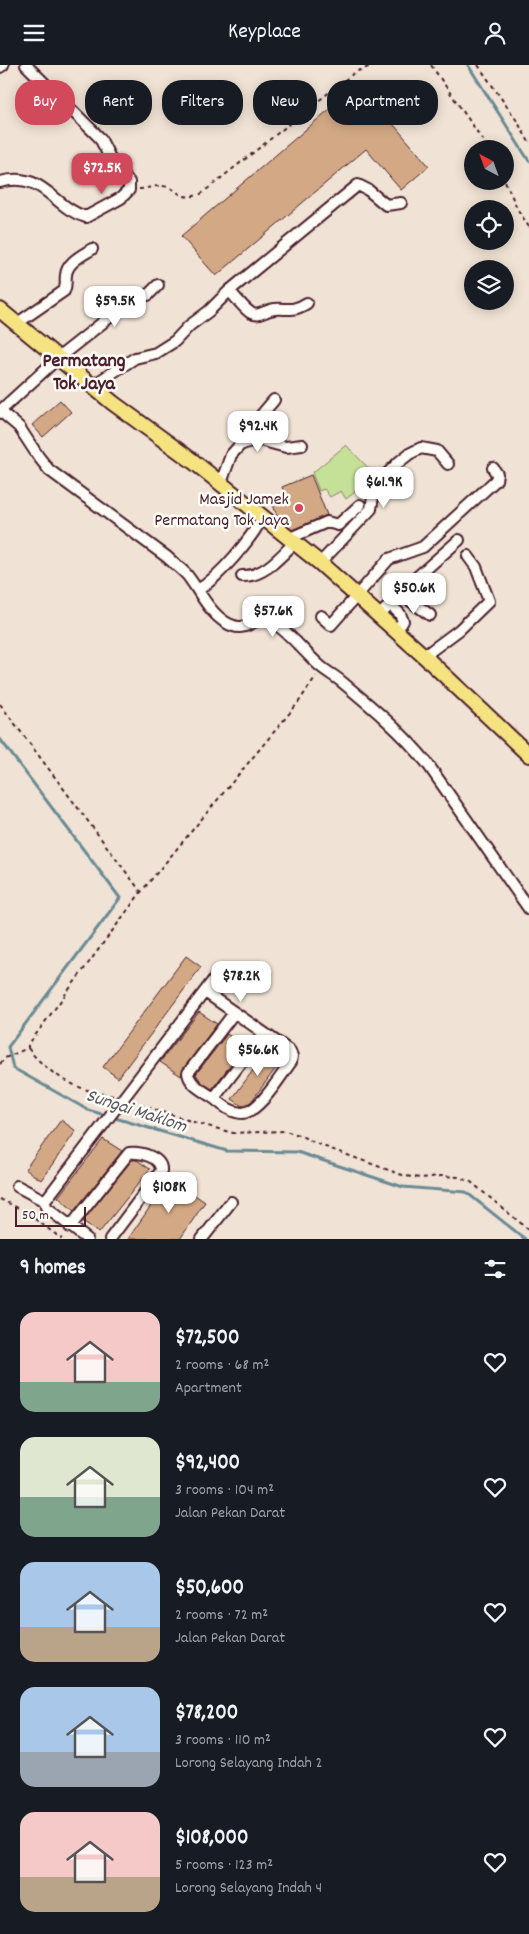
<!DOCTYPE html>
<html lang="en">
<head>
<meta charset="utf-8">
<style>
	body { margin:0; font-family:Dekko,sans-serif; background:#20242c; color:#f1f3f6; height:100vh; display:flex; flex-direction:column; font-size:19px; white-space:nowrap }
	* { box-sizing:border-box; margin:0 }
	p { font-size:16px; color:#9ea1a6 }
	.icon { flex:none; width:28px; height:28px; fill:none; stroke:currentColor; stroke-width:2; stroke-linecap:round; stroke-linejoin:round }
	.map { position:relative; height:1174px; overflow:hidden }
	.panel { display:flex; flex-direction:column; background:#171b24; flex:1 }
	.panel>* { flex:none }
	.banner { position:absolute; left:15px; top:15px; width:500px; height:45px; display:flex; gap:10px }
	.needle { width:32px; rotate:319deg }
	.fabs { position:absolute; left:464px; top:75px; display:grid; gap:10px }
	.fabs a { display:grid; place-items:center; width:50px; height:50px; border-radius:50%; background:#171b24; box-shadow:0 2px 12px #0003; font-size:25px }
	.scale { position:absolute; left:15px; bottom:12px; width:71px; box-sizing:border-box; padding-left:5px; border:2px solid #4a1f2b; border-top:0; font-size:14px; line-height:18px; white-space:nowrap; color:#4a1f2b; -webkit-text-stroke:4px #fdfcf7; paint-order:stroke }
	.price { position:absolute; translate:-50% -42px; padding:0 11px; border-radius:10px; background:#fff; color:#222; font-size:16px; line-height:32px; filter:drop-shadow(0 1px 2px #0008) }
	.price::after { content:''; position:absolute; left:50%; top:30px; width:15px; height:11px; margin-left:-8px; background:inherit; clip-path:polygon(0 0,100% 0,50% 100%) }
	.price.selected { background:#d1495b; color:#fff }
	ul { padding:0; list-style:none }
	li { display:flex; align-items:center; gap:15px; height:125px; padding:0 20px }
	li span { display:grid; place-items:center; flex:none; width:140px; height:100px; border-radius:15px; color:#555 }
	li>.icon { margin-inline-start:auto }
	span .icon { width:60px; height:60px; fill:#fffc; stroke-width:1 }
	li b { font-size:21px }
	h2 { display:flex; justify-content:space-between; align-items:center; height:60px; padding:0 20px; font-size:21px }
	.pill { padding:0 18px; border-radius:20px; background:#171b24; box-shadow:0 2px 12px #0003; font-size:18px; line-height:45px }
	.pill.selected { background:#d1495b; color:#fff }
	header { display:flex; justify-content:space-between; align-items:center; height:65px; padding:0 20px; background:#171b24; font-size:22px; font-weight:600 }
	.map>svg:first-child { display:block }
</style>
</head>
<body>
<header><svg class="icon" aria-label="menu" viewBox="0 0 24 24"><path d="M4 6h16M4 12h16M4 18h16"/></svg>Keyplace<svg class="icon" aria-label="person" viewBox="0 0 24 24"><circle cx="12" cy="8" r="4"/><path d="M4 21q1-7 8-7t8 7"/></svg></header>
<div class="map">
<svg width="529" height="1174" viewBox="0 0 529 1174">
	<rect width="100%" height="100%" fill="#f0e3d5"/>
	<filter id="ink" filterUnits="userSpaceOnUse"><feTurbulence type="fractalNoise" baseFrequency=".02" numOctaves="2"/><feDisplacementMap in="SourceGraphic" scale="10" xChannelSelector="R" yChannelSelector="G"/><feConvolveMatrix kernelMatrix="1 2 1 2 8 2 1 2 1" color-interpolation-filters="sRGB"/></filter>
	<g filter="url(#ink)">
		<path fill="#c5e097" stroke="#888061" d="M346 380 376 411 346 434 341 426 330 432 324 424 319 426 312 408Z"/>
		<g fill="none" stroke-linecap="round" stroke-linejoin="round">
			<path stroke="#6b8a94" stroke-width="3" d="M468 0 529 96
				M0 674 120 833 8 982 13 1003 88 1045 227 1086 297 1087 403 1122 466 1127 525 1174"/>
		</g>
		<path fill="#d3a985" stroke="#4a1f2b" d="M359 19 429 101 401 125 366 84 216 211 181 171Z
			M60 335 71 347 43 372 32 360Z
			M311 410 327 450 292 465 288 461 285 454 281 456 278 453 271 435 285 429 282 422Z
			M186 891 201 902 118 1013 103 1002Z
			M199 947 217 959 183 1004 181 1011 160 997Z
			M227 969 245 981 212 1024 201 1017 196 1009Z
			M270 982 284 992 251 1037 242 1041 232 1034Z
			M61 1055 76 1066 41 1115 25 1104Z
			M103 1074 122 1086 74 1146 58 1132Z
			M132 1095H137L150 1104 99 1168 83 1156Z
			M170 1113 205 1137 180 1174H128Z"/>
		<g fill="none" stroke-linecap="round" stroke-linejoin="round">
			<g stroke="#4a1f2b" stroke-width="14">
				<path id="minor" d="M0 2 3 0
					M0 117C44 105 53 143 86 152L121 133 129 125V117L113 99 100 73 26 0
					M158 220 148 230 140 231 125 240 58 293 0 346 19 362 38 391 49 405 167 492C173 498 181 503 187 510 199 525 208 546 225 557 250 573 255 544 273 557 291 569 304 587 320 601 327 607 335 611 342 617 372 642 402 667 427 698L529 844
					M229 226C236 232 243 243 251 248 258 252 263 247 270 245 284 241 290 249 307 238
					M16 259 64 226C67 220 65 217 66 210 67 197 83 190 92 184
					M92 321 135 293 156 288 175 276 189 261 209 246 229 226 358 120 368 125 386 140 401 138
					M240 380 252 361 274 335
					M221 418 231 390 240 380 256 374 286 382 302 380
					M290 473 327 457 338 460 360 440
					M320 498 371 444 373 432 380 416 399 397 409 389 421 383 437 386 448 399
					M242 511C264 512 281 491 295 477
					M198 525C220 511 251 475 263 451
					M401 529 430 550
					M390 539 400 549 403 556 396 567
					M321 551 331 560 389 494 423 482 496 415 497 409 493 403
					M379 551 417 512 459 475
					M424 591 459 565 489 536 476 502 468 491
					M205 927 290 986 292 991 291 997C281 1010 259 1048 242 1048 230 1048 221 1038 212 1032 202 1025 190 1020 188 1008L234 948
					M214 1033 264 968
					M17 1121 45 1136 46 1142 87 1174
					M45 1136 215 913
					M70 1162 129 1088C141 1087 162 1092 161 1106L110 1174
					M202 1174 231 1137"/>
			</g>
			<g stroke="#4a1f2b" stroke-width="18">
				<path id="major" d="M0 245 113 338 194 397 320 498 424 591 529 690"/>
			</g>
			<path stroke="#4a1f2b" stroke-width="2" stroke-dasharray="4 4" stroke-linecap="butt" d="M431 0 489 84
				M478 0 517 56 529 77
				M505 116 518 145 529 162
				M139 124C147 124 155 120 163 121 182 124 177 137 201 129L355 7 374 0
				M0 639 141 827
				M28 983C40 1000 62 1016 82 1023 92 1027 103 1029 113 1031
				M0 999 5 993 28 983V980L141 827 298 638 316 611
				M132 1037 197 1058 233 1068 285 1066 299 1070 320 1080 405 1111 421 1113 441 1111 458 1112 471 1117 529 1165
				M0 1134 24 1146 62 1174"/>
			<use href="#minor" stroke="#fdfcf7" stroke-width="10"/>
			<use href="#major" stroke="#f5e382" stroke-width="14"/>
		</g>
	</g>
	<circle fill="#d1495b" stroke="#fdfcf7" stroke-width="2" cx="299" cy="443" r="5"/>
	<g text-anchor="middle" stroke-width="5" stroke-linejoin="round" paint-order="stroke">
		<g font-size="18" fill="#4a1f2b" stroke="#fdfcf7" text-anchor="end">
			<text x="289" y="439">Masjid Jamek<tspan x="289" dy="21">Permatang Tok Jaya</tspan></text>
		</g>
		<g font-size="19" font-style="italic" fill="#5a5560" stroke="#fdfcf7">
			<text transform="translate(137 1044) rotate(18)" y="7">Sungai Maklom</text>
		</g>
		<g font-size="20" font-weight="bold" fill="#4a1f2b" stroke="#fdfcf7">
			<text x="84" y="301">Permatang<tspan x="84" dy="23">Tok Jaya</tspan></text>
		</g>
	</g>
</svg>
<div class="fabs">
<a><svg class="needle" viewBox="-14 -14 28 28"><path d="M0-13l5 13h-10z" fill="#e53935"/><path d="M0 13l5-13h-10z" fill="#9ea1a6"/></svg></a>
<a><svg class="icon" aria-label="locate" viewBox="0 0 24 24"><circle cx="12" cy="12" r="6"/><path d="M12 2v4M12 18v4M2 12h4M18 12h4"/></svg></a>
<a><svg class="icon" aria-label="layers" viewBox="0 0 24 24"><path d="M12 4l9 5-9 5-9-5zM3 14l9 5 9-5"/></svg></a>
</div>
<div class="scale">50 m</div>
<b class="price selected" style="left:102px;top:130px">$72.5K</b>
<b class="price" style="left:115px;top:263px">$59.5K</b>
<b class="price" style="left:258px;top:388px">$92.4K</b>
<b class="price" style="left:384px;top:444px">$61.9K</b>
<b class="price" style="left:414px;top:550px">$50.6K</b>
<b class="price" style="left:273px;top:573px">$57.6K</b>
<b class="price" style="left:241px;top:938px">$78.2K</b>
<b class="price" style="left:258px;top:1012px">$56.6K</b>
<b class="price" style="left:169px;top:1149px">$108K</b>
<div class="banner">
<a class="pill selected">Buy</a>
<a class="pill">Rent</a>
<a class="pill">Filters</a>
<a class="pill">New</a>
<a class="pill">Apartment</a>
</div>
</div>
<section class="panel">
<h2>9 homes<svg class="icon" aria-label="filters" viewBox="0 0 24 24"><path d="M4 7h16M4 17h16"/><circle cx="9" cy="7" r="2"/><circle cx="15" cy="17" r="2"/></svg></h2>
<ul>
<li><span style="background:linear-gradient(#f6c9c9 70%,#7fa58c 0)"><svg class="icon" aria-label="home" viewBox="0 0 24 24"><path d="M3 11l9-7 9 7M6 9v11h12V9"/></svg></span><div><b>$72,500</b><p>2 rooms · 68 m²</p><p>Apartment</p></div><svg class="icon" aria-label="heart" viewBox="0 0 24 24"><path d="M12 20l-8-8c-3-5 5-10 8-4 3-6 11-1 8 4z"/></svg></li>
<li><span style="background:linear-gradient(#dfe7d0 60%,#7fa58c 0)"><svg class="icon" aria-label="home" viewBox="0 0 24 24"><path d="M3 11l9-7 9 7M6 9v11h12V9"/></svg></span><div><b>$92,400</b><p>3 rooms · 104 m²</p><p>Jalan Pekan Darat</p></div><svg class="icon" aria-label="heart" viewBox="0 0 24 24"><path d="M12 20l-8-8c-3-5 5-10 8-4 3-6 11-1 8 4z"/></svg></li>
<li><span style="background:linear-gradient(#a9c7e8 65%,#b9a48a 0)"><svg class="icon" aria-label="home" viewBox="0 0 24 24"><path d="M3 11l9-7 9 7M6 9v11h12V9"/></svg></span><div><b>$50,600</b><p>2 rooms · 72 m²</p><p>Jalan Pekan Darat</p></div><svg class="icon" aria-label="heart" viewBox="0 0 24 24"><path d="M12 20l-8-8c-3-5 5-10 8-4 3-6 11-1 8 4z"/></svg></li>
<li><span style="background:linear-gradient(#a9c7e8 65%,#9aa5b1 0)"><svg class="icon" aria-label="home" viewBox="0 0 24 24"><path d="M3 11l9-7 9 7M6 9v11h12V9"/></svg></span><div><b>$78,200</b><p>3 rooms · 110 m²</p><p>Lorong Selayang Indah 2</p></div><svg class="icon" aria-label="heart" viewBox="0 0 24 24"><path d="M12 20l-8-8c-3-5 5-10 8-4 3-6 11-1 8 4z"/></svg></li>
<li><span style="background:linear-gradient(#f6c9c9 65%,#b9a48a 0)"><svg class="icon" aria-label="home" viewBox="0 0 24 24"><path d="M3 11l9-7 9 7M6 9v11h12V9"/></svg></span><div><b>$108,000</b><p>5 rooms · 123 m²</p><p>Lorong Selayang Indah 4</p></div><svg class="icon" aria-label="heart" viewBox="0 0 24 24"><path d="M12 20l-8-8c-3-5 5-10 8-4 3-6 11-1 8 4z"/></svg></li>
</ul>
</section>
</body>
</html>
